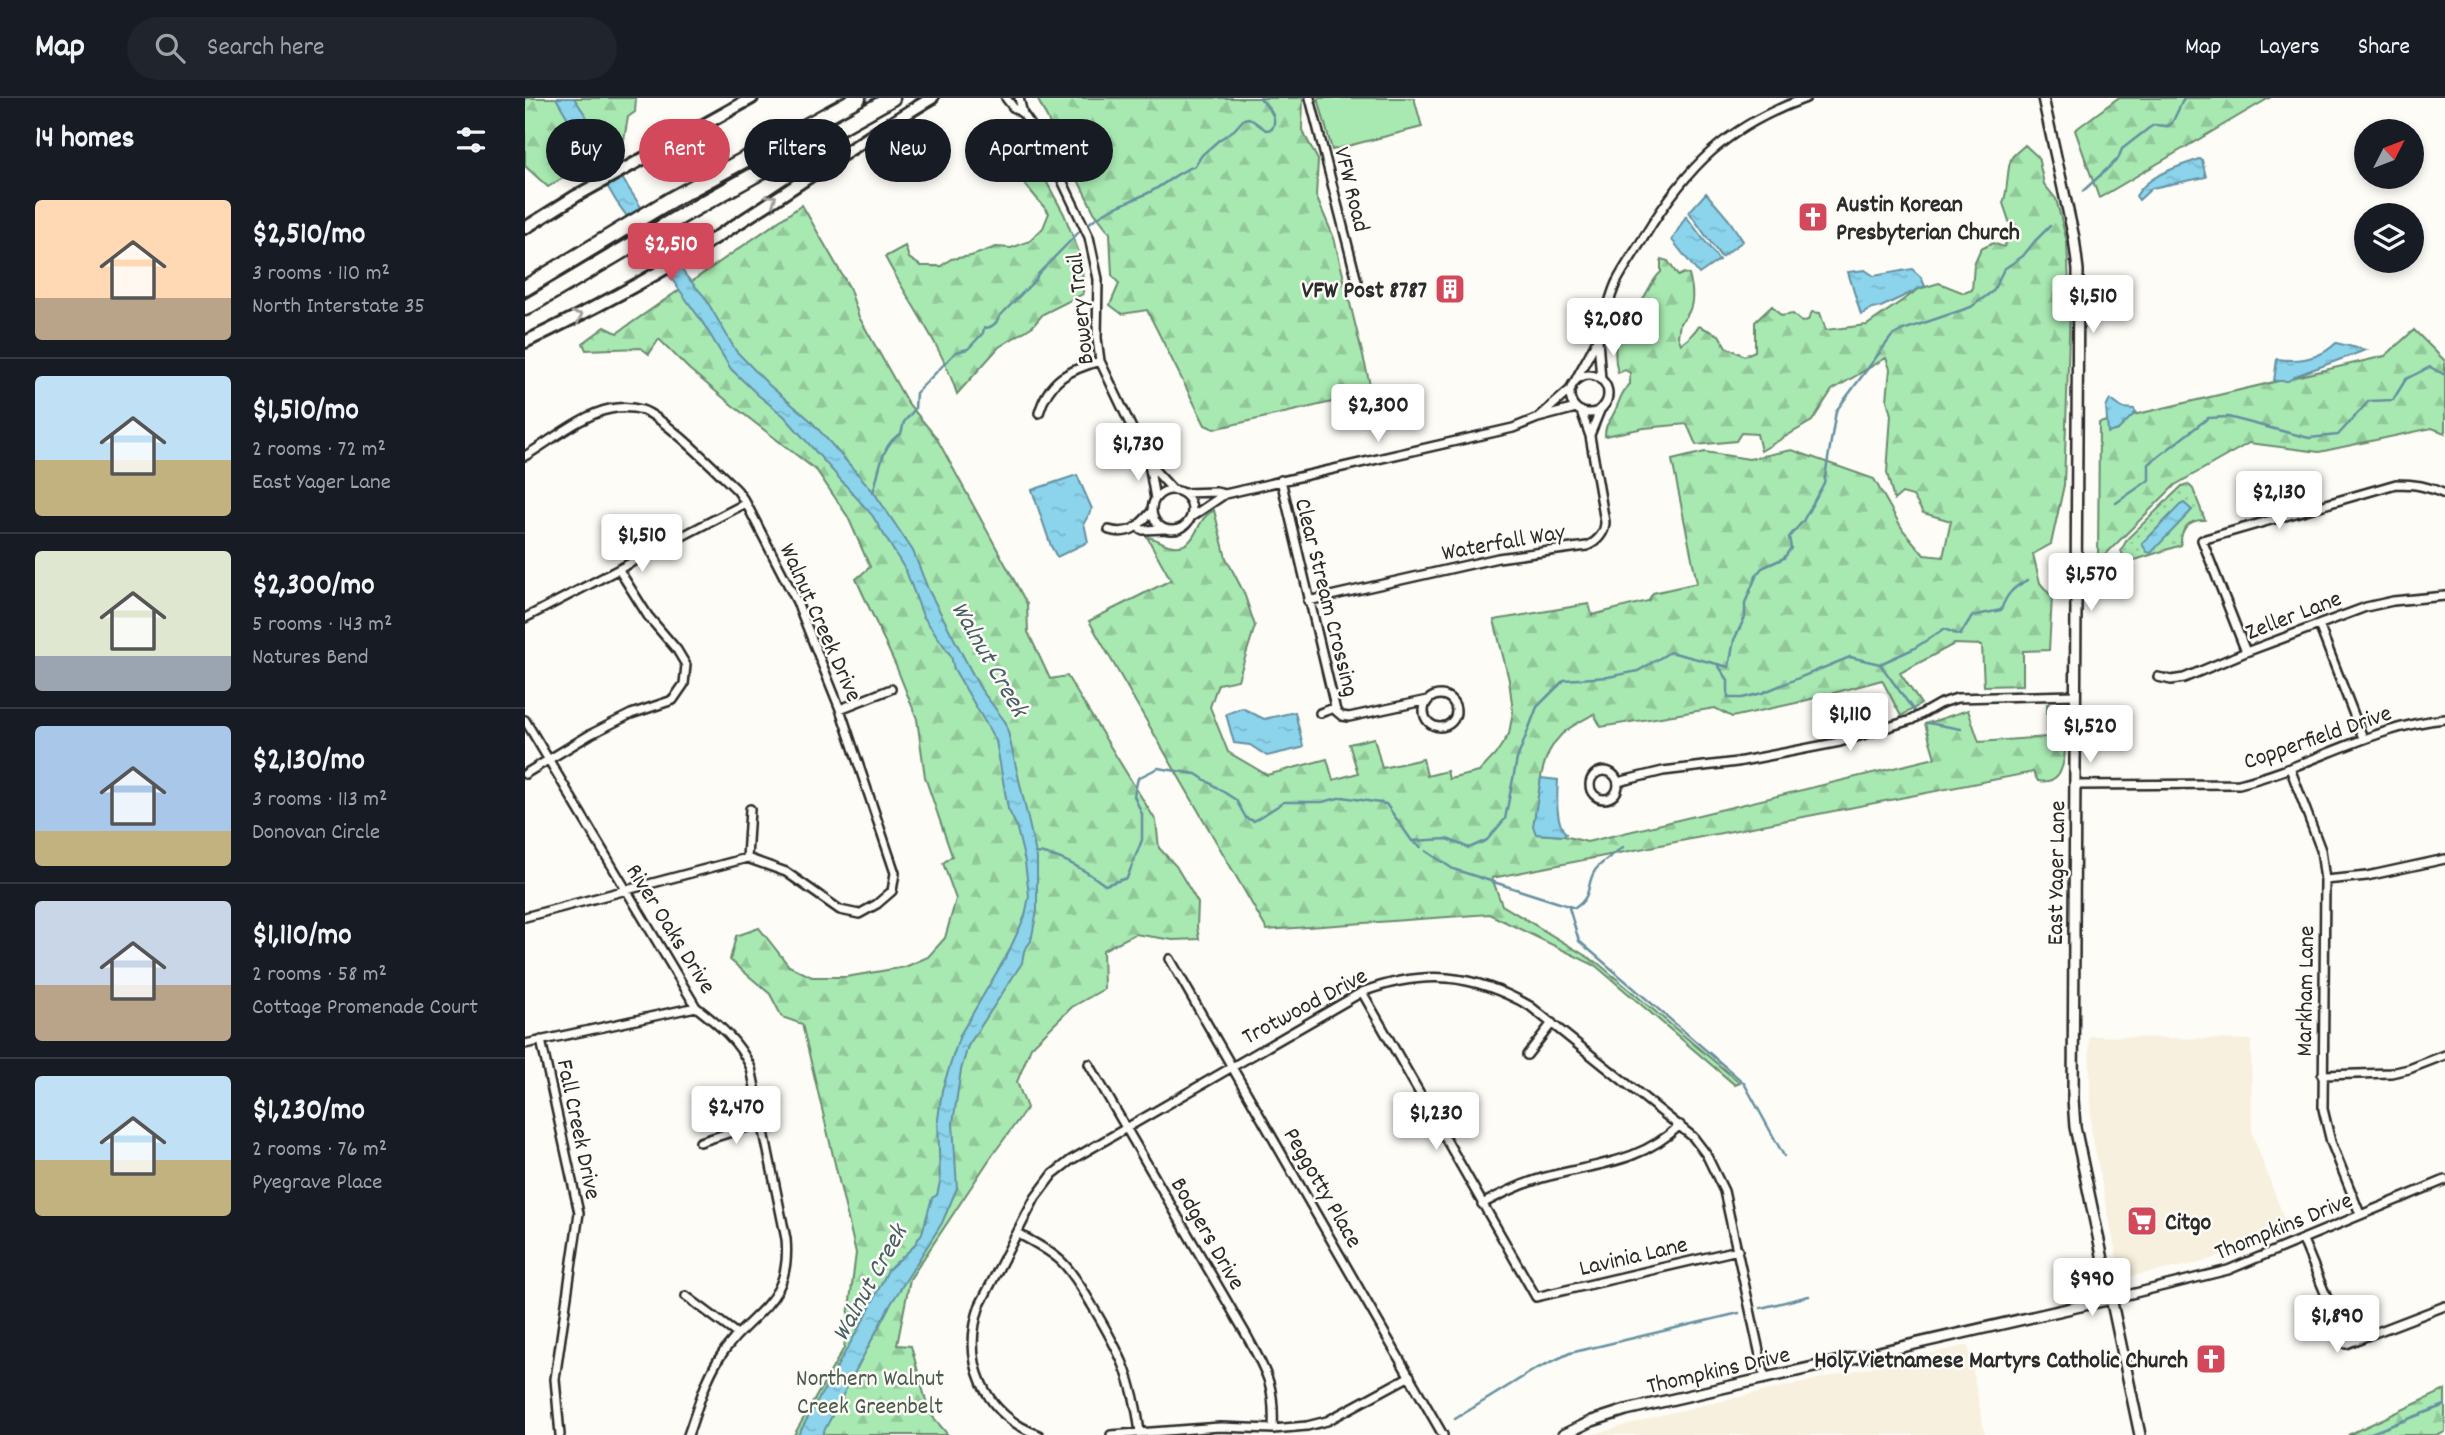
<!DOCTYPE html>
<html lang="en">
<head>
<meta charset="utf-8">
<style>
	body { margin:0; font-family:Dekko,sans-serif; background:#20242c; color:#f1f3f6; height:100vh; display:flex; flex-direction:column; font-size:26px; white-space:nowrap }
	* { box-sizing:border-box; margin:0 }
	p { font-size:23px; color:#9ea1a6 }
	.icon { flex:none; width:38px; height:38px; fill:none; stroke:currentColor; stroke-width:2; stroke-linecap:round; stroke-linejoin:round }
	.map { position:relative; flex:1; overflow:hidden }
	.drawer { display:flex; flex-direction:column; background:#171b24; width:525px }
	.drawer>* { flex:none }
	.guide { position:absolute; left:21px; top:21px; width:665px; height:63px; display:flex; gap:14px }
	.needle { width:46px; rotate:48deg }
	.controls { position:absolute; left:1829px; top:21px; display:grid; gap:14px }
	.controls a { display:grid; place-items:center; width:70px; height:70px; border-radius:50%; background:#171b24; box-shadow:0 4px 10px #0003; font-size:35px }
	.price { position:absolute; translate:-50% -60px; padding:0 16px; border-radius:7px; background:#fff; color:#222; font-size:23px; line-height:46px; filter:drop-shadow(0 2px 4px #0008) }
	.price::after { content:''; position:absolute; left:50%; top:42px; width:21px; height:16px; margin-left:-10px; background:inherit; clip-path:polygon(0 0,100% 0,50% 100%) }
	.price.on { background:#d1495b; color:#fff }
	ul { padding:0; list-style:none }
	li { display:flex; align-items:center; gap:21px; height:175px; padding:0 35px }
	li+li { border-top:2px solid #363941 }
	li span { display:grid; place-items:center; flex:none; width:196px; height:140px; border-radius:7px; color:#555 }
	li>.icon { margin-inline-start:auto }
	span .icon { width:84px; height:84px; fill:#fffc; stroke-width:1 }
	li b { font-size:30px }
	h2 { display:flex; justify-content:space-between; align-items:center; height:84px; padding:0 35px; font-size:30px }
	.chip { padding:0 24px; border-radius:32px; background:#171b24; box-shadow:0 4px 10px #0003; font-size:24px; line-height:63px }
	.chip.on { background:#d1495b; color:#fff }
	header { display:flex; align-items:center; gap:42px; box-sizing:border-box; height:98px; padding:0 35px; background:#171b24; border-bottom:2px solid #363941 }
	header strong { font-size:33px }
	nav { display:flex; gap:38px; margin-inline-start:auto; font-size:24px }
	.search { width:490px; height:63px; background:#20242c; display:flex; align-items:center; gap:18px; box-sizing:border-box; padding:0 24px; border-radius:38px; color:#9ea1a6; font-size:26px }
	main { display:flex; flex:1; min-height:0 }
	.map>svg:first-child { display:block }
</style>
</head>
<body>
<header>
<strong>Map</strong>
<div class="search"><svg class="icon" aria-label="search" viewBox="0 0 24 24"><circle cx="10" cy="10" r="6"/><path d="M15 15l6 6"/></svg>Search here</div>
<nav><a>Map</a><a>Layers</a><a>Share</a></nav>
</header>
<main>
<section class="drawer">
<h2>14 homes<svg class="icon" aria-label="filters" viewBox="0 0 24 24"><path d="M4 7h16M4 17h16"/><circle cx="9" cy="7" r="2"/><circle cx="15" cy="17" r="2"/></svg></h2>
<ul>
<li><span style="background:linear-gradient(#ffd9b3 70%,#b9a48a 0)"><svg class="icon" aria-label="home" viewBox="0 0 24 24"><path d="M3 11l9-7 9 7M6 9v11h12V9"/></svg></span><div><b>$2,510/mo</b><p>3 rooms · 110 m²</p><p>North Interstate 35</p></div></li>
<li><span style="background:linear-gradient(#bfe0f5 60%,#c2b280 0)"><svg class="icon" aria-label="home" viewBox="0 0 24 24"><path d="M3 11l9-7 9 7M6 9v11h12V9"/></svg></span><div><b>$1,510/mo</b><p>2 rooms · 72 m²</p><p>East Yager Lane</p></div></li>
<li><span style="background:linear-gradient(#dfe7d0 75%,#9aa5b1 0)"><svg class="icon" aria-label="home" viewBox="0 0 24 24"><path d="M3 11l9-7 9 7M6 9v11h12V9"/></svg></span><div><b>$2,300/mo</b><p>5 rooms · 143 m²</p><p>Natures Bend</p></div></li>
<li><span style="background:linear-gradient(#a9c7e8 75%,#c2b280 0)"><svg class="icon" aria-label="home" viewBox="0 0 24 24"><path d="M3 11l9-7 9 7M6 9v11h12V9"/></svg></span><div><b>$2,130/mo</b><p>3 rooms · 113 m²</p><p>Donovan Circle</p></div></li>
<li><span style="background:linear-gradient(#c9d6e8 60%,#b9a48a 0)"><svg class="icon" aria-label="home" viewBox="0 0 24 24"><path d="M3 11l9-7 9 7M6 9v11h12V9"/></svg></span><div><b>$1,110/mo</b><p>2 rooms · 58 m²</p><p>Cottage Promenade Court</p></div></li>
<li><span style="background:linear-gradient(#bfe0f5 60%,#c2b280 0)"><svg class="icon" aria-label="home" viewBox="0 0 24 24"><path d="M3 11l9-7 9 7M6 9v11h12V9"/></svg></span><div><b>$1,230/mo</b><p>2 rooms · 76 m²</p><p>Pyegrave Place</p></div></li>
</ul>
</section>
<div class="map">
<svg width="1920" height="1337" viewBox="0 0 1920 1337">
	<defs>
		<pattern id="grass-dots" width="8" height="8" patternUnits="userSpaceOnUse" patternTransform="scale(1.75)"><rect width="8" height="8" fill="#a8e9b2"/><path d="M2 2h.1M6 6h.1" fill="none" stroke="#91c899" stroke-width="1.8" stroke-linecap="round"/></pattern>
		<pattern id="forest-firs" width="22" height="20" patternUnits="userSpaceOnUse" patternTransform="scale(1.75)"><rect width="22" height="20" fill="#a8e9b2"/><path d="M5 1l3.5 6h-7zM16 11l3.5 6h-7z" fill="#91c899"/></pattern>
		<pattern id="water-ripples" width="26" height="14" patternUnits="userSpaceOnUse" patternTransform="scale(1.75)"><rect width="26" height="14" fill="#8bd4ec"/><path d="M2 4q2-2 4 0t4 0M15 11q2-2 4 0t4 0" fill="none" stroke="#78b6cb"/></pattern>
	</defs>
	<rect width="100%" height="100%" fill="#fdfcf7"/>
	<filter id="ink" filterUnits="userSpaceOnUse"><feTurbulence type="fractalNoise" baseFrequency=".0143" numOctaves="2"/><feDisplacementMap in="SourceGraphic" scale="14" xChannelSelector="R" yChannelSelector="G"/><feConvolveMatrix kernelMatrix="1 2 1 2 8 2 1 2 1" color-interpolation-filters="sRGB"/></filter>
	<g filter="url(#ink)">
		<path fill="#f8f0de" d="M1564 938 1726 942 1727 1035 1763 1131 1676 1165 1596 1180 1566 1032Z
			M1443 1247 1460 1337H1067L1144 1315Z"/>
		<path fill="url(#grass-dots)" stroke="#6a8a6e" stroke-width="2" d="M1663 386 1668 391 1680 422C1664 421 1655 431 1656 447L1601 465 1596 452 1603 440 1657 388Z"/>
		<path fill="url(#forest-firs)" stroke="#6a8a6e" stroke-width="2" d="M0 0H111L110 14 103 19 99 42 23 89 0 68Z
			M512 0H778L777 32 793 62 791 98 809 140 847 295 689 331 680 327 622 212 597 216 585 207 594 186 587 177 585 135 569 114Z
			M1593 0H1744L1574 100 1550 32Z
			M1500 47 1513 59 1519 86 1531 101 1542 144 1545 207 1539 387 1526 446 1508 456 1515 485 1527 499 1524 552 1498 553V587L1459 588 1457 547 1429 546 1375 575 1396 606 1376 618 1357 582 1271 605 1207 619 1190 610 1076 629 1069 616C1058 622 1045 628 1036 637 1011 662 1014 702 1012 736L1039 738 1062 744 1410 660 1400 626 1443 612 1454 644 1522 639V606H1535C1539 626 1551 690 1513 683L1508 674 967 780 977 807 1074 866 1215 985 1210 987 1071 868 964 816 742 832 564 523 646 482 622 439C631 440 635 444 643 447 670 454 670 429 680 419 682 416 686 414 689 412L701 460 719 495 730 528 713 582 693 586 685 609 703 654 742 677 802 661 808 682 833 675 824 646 849 640 857 670 898 661 902 678 922 673 924 681 954 674 970 657 984 636 988 613 984 582 969 522 1064 506 1067 517 1123 503 1128 495 1172 485 1147 362 1180 354 1224 361 1267 352 1349 381 1378 432 1399 457 1418 459 1426 423 1398 415 1388 398 1377 395 1369 402 1362 375 1366 317 1362 302 1365 271 1361 260 1307 292 1287 323 1236 353 1232 336 1216 335 1211 343 1171 347 1162 326 1119 330 1080 338C1080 327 1083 326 1088 317 1095 304 1094 297 1105 286V275L1100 272 1093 275C1088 257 1090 238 1101 222 1105 214 1113 209 1118 201 1125 190 1127 182 1136 174V161L1143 163 1153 178 1159 175 1164 177C1169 194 1170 213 1155 225L1153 238 1156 246 1163 241 1174 228 1194 237 1201 249 1219 258 1230 253V224L1247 208 1256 218 1268 216 1277 224 1283 222 1287 214 1295 215 1301 232 1342 227 1394 191 1414 185 1439 195 1447 192 1449 167 1456 151 1468 145 1479 149 1487 132 1478 105C1484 91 1481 70 1487 59 1490 55 1497 50 1500 47Z
			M503 50 539 116 557 162 558 196 518 216 508 228 474 249 432 296C416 246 384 204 360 159L380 148 384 160 396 168H416L426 161 446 158 471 149 486 150 505 143 518 130 524 115 499 85 494 58Z
			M277 107 324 189 334 219 382 304 411 339 502 506 503 534 525 581 542 578 631 723 634 750 651 768 673 805 672 829 674 841 648 842 610 836 578 852 579 891 547 909 506 949 492 984 502 1010 466 1059 385 1181 372 1247 386 1248 404 1314 423 1337H269L319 1250 331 1155 277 926 257 919 245 896 205 862 211 838 234 830 264 868 287 879H321L380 869 403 859 420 840 431 801 418 765 427 758 400 679 392 621 371 568 331 481 345 469 323 419 292 373 207 307 164 271 134 241 124 256 116 250 61 252 58 245 80 229 92 235Z
			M1889 232 1920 263V335L1907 330 1794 354 1724 345 1650 387 1573 464 1574 325 1860 258Z
			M1920 1292V1334L1914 1337H1823Z"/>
		<path fill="#a8e9b2" stroke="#6a8a6e" stroke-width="2" d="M793 0H889L897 29 807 52Z"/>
		<path fill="url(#water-ripples)" stroke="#65909f" stroke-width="2" d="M31 0H49L63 21 69 37 161 178 179 198 211 253 244 287 285 322 348 393 388 453 403 491 455 590 481 625 512 760V813L506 843 499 853 497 865 443 948 436 972 428 1025 432 1090 417 1125 364 1209 297 1337H273L340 1219 363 1172 388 1149 397 1135 407 1100 412 1097 415 1084 413 1021 417 992 435 937 483 855 500 818 504 798 500 764 491 727 483 711 471 643 429 571 426 558 398 518 381 473 347 417 259 318 233 297 206 271 178 225 91 103Z
			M1674 61 1677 62 1681 79 1627 90 1614 102 1611 98C1624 76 1651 70 1674 61Z
			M1181 95 1204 122 1218 143 1196 159 1164 114Z
			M1161 118 1194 162 1174 176 1147 142Z
			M1387 171 1396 179 1400 188 1356 209 1347 210 1336 217 1323 174 1340 172 1349 178Z
			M1811 245 1841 252 1773 277 1763 283H1749L1752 261C1774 264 1795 261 1811 245Z
			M1585 301 1597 310 1609 311 1611 314 1593 332 1583 335 1581 310Z
			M552 377 567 411 559 425 563 444 532 459 526 448 507 392Z
			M1659 405 1667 412 1626 455 1622 454 1617 446 1655 407Z
			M717 610 739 621 770 614 778 648 776 650 742 658 725 647 709 645 701 616Z
			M1016 680 1033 682C1032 698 1030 724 1041 736L1039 738 1011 736 1008 728Z"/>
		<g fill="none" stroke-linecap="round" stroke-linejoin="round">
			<path stroke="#65909f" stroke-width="2.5" d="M1558 93 1593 61 1597 51 1624 30 1629 27 1643 28 1647 25 1659 0
				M562 127C580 111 600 106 621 96 639 88 651 74 670 68L677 57 694 42 709 32 719 21 724 20 741 32 747 31C754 19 743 10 735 0
				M348 395C354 376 356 345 376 336L379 324 390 311 391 295 431 254 443 251 458 235 459 230C467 230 472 225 475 218L511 181 513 176 557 131
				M1591 405 1624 382V366L1683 320 1703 319 1784 340 1813 337 1844 303 1868 302 1881 281 1905 269 1920 277
				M1355 566 1389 613
				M1193 567 1203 582V600H1217L1237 595 1325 559 1355 566 1388 551 1419 531 1435 537 1447 518 1476 512C1481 497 1488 489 1503 482
				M1403 625 1436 631
				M887 743 896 749
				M901 753 928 771 1050 810C1069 797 1060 786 1071 771 1078 763 1089 756 1098 749
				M510 755C535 756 560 772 580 787L602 780 617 742V716L609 698 613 680 633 670 671 676 711 702 721 720 729 723 759 704H797L818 699 861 706 887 743 922 741 944 750 962 742 980 721 992 661 1012 609 1039 582 1083 579 1113 573 1145 554 1204 569 1209 542 1220 519V505L1232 476 1237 470 1259 460 1266 450 1264 439 1278 423 1299 385 1311 313 1367 238 1378 232 1446 209 1468 193 1479 171 1498 158 1510 143 1525 128
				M1044 810 1054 843 1219 985 1259 1058
				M1236 1210 1284 1198
				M930 1321 1009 1272 1045 1255 1214 1215
				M1841 1337 1920 1307"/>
			<g stroke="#2b2b2b" stroke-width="12">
				<path id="minor" d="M481 0 488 9 498 16 508 30 533 74 564 139 573 181 572 240 575 263 624 366 648 392
					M494 0 498 16
					M785 0 834 191
					M1073 241 1076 282
					M1045 296a19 19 0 1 1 38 0a19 19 0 1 1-38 0Z
					M1050 283C1057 269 1066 255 1072 241 1080 223 1083 203 1091 185 1099 169 1110 154 1119 139 1162 68 1202 28 1281 0
					M514 315C524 281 544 272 575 263
					M1013 320 1046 291
					M1065 337 1076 310
					M0 358C24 344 58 316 85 311 95 309 107 309 117 312 139 319 193 374 212 392L221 405 272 504 315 611 370 775 367 793 352 806 334 816 315 812 261 774 222 760 0 819
					M624 366 630 401
					M756 382 811 613 817 618 824 619 903 602
					M627 412a20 20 0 1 1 40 0a20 20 0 1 1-40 0Z
					M659 395 691 394 700 396
					M666 419 700 396 988 330 1013 320 1051 310
					M614 430 618 432 640 431
					M584 432C605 438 614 428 627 413
					M783 503 973 460 1062 448C1072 444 1080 435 1080 424L1065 338 1056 313
					M0 520 221 405
					M1794 527 1838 640
					M1721 554 1677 442 1871 386C1889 386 1903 388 1920 396
					M1633 579 1646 582 1659 580 1721 554 1841 509 1868 503 1920 498
					M899 613a16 16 0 1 1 32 0a16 16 0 1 1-32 0Z
					M315 611 366 591
					M795 615 809 610
					M0 622 171 909C194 927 214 943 226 970L261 1141C267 1209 224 1212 193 1262 179 1285 172 1312 163 1337
					M1765 670 1796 752 1800 782 1798 1011 1806 1044 1835 1116
					M1065 687a14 14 0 1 1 28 0a14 14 0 1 1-28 0Z
					M0 676 66 636 106 616 148 602 159 586 161 567 152 552 123 518 94 472
					M1093 684 1138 673 1212 664 1315 644 1386 622 1414 606 1432 600 1550 597
					M1550 687 1714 686C1785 669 1847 628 1920 621
					M222 760 225 711
					M1800 782 1842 778 1920 761
					M645 861 918 1337
					M837 894 1011 1199 1213 1152
					M16 942 54 1115 30 1281 35 1337
					M0 946 171 909
					M1002 957 1027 925
					M564 966 722 1238C742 1276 750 1286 748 1331
					M1797 977 1866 975 1884 971 1920 957
					M175 1044 238 1024
					M957 1106C976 1096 996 1086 1017 1080 1068 1066 1115 1066 1155 1027
					M492 1135C508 1144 525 1152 537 1164 550 1177 559 1194 568 1209 596 1256 608 1280 615 1334
					M1778 1142 1821 1246 1920 1208
					M161 1198 212 1236
					M1586 1201 1703 1172 1920 1082
					M514 1337C458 1316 436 1262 455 1207L510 1100 528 1076 546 1062 837 894C899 871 947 875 1005 908L1168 1039 1181 1056 1199 1093 1240 1280
					M586 1337 695 1329 748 1331 782 1328 802 1323 885 1278"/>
			</g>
			<g stroke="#2b2b2b" stroke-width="14">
				<path id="tertiary" d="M1518 0 1549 140 1553 172 1548 1001 1550 1029 1615 1337
					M1038 1337 1067 1323 1101 1312 1586 1201"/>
			</g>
			<g stroke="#2b2b2b" stroke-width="16">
				<path id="secondary" d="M0 130 51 98 227 0
					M0 244C58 216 115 187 169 153 250 104 326 48 407 0"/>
			</g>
			<g stroke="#2b2b2b" stroke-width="19">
				<path id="motorway" d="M0 190 147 101 333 0
					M0 210 158 117 367 0"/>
			</g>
			<use href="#minor" stroke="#fdfcf7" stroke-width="7"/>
			<use href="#tertiary" stroke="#fdfcf7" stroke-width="9"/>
			<use href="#secondary" stroke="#fdfcf7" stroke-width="10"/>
			<use href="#motorway" stroke="#fdfcf7" stroke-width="14"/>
		</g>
		<defs><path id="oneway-chevron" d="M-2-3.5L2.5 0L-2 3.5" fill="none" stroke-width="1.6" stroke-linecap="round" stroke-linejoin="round" transform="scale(1.75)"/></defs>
		<g stroke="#9e9e9b">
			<use href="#oneway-chevron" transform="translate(247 101) rotate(-34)"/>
			<use href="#oneway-chevron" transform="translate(53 218) rotate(-26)"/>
		</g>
	</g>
	<defs>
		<g id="church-square" transform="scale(1.575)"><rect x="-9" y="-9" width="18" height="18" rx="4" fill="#d1495b" stroke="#fdfcf7"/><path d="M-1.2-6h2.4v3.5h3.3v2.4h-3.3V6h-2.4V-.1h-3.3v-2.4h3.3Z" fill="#fff"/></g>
		<g id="building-square" transform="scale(1.575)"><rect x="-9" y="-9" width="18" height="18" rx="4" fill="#d1495b" stroke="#fdfcf7"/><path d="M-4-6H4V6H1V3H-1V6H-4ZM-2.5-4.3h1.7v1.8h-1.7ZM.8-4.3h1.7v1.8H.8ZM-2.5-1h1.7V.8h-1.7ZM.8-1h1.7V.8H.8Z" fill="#fff"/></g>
		<g id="supermarket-square" transform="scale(1.575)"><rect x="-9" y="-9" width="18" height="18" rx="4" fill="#d1495b" stroke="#fdfcf7"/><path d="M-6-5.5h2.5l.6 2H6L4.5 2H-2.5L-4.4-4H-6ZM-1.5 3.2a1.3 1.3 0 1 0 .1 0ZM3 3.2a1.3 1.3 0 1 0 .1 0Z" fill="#fff"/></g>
	</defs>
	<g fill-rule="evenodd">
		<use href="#church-square" x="1288" y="119"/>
		<use href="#building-square" x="925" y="191"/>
		<use href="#supermarket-square" x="1617" y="1123"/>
		<use href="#church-square" x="1686" y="1261"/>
	</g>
	<g text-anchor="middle" stroke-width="5" stroke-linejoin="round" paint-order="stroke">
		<g font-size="24" fill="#2b2b2b" stroke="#fdfcf7">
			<text transform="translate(828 91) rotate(76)" y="8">VFW Road</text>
			<text transform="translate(554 211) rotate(-96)" y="8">Bowery Trail</text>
			<text transform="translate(978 443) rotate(-10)" y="8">Waterfall Way</text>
			<text transform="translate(803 499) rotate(76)" y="8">Clear Stream Crossing</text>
			<text transform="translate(1768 516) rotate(-21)" y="8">Zeller Lane</text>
			<text transform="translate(297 524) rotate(66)" y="8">Walnut Creek Drive</text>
			<text transform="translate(1792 638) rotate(-19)" y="8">Copperfield Drive</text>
			<text transform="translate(1530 775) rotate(-89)" y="8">East Yager Lane</text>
			<text transform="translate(147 830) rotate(58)" y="8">River Oaks Drive</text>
			<text transform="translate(1779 893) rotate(-89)" y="8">Markham Lane</text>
			<text transform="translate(779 907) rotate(-28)" y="8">Trotwood Drive</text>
			<text transform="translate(55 1031) rotate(78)" y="8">Fall Creek Drive</text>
			<text transform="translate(799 1089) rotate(60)" y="8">Peggotty Place</text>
			<text transform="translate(1758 1127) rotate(-22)" y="8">Thompkins Drive</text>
			<text transform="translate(684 1135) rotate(60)" y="8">Bodgers Drive</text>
			<text transform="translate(1108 1157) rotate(-13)" y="8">Lavinia Lane</text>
			<text transform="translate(1193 1271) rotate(-13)" y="8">Thompkins Drive</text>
		</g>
		<g font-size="24" font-weight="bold" fill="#2b2b2b" stroke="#fdfcf7" text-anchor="start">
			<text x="1311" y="113">Austin Korean<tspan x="1311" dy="28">Presbyterian Church</tspan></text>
			<text x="902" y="199" text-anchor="end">VFW Post 8787</text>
			<text x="1640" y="1131">Citgo</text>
			<text x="1663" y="1269" text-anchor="end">Holy Vietnamese Martyrs Catholic Church</text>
		</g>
		<g font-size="24" fill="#4a5a4d" stroke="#fdfcf7">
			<text x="345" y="1287">Northern Walnut<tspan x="345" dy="28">Creek Greenbelt</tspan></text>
		</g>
		<g font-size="26" font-style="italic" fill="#485e65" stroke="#fdfcf7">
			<text transform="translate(466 560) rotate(60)" y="9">Walnut Creek</text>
			<text transform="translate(343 1184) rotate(-61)" y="9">Walnut Creek</text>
		</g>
	</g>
</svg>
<div class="controls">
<a><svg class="needle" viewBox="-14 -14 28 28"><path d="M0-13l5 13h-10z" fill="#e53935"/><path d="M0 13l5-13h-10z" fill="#9ea1a6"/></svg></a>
<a><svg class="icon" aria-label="layers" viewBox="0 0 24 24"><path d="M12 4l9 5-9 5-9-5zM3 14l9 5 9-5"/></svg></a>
</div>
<b class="price on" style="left:146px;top:185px">$2,510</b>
<b class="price" style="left:1568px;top:237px">$1,510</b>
<b class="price" style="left:1088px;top:260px">$2,080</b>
<b class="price" style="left:853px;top:346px">$2,300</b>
<b class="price" style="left:613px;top:385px">$1,730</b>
<b class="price" style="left:1754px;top:433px">$2,130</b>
<b class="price" style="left:117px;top:476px">$1,510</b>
<b class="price" style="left:1566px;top:515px">$1,570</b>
<b class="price" style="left:1325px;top:655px">$1,110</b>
<b class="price" style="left:1565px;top:667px">$1,520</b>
<b class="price" style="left:211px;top:1048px">$2,470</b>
<b class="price" style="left:911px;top:1054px">$1,230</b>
<b class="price" style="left:1567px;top:1220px">$990</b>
<b class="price" style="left:1812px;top:1257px">$1,890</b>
<div class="guide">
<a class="chip">Buy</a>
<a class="chip on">Rent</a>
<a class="chip">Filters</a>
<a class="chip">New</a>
<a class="chip">Apartment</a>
</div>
</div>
</main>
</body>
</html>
